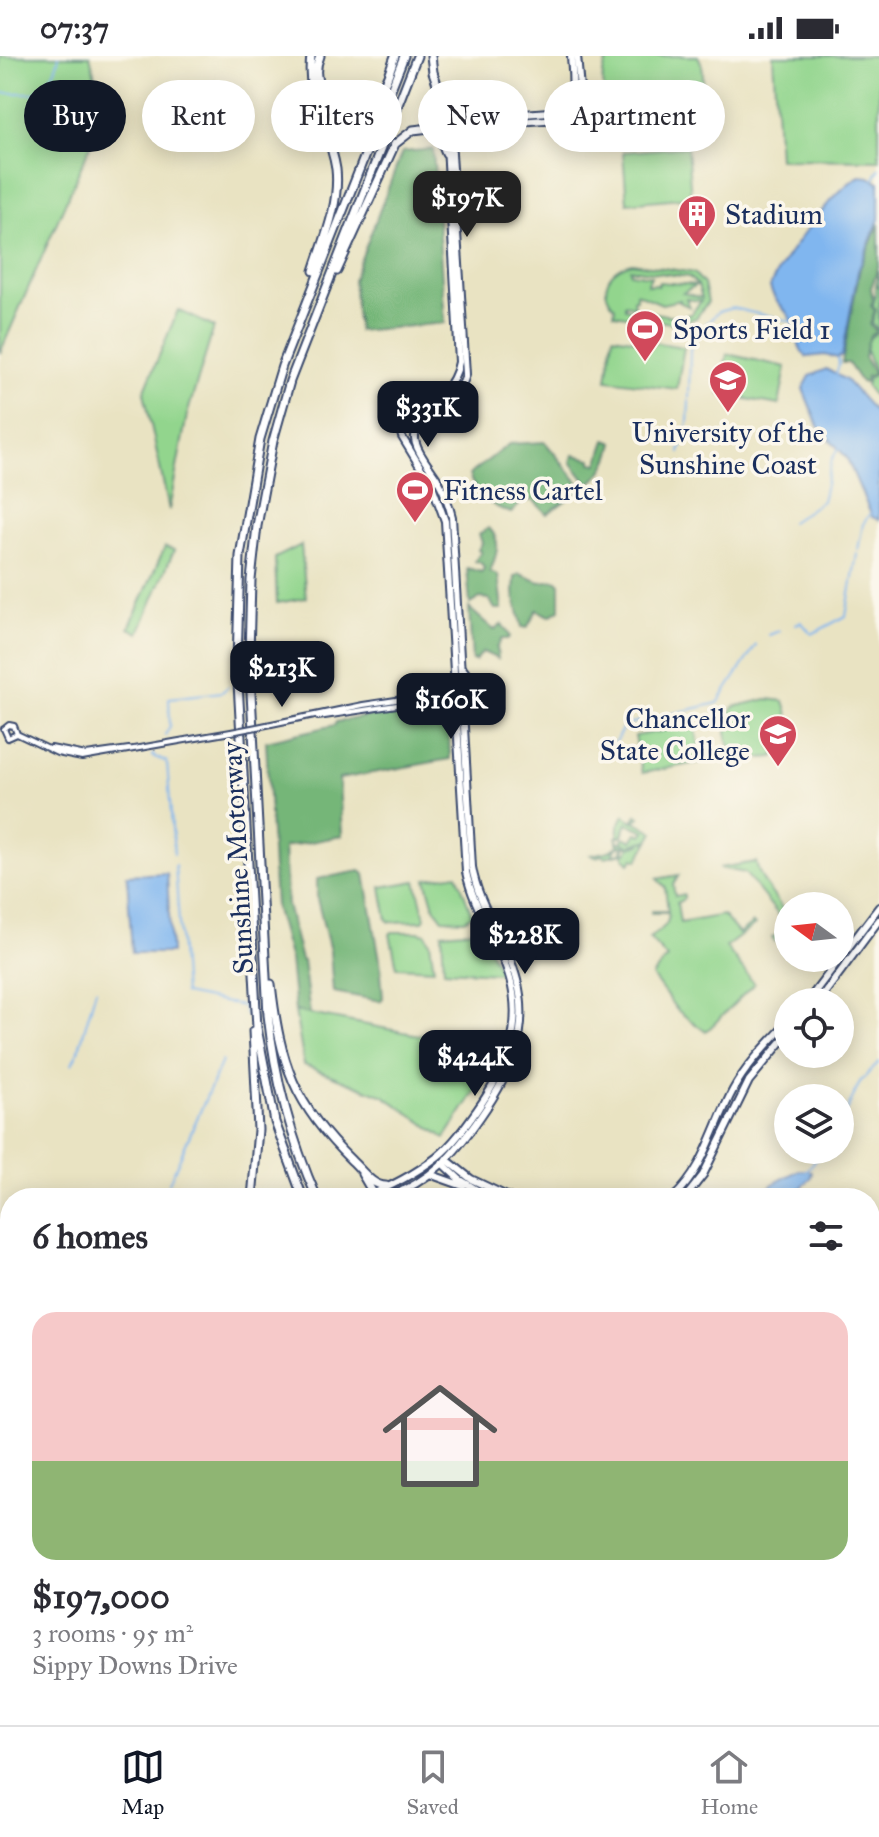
<!DOCTYPE html>
<html lang="en">
<head>
<meta charset="utf-8">
<style>
	body { margin:0; font-family:"IM FELL Great Primer",serif; background:#f7f7f7; color:#2b2b33; height:100vh; display:flex; flex-direction:column; font-size:30px; white-space:nowrap }
	* { box-sizing:border-box; margin:0 }
	p { font-size:26px; color:#7c7c81 }
	.icon { flex:none; width:44px; height:44px; fill:none; stroke:currentColor; stroke-width:2; stroke-linecap:round; stroke-linejoin:round }
	.map { position:relative; flex:1; overflow:hidden }
	.sheet { position:absolute; left:0px; top:1132px; width:880px; height:538px; display:flex; flex-direction:column; background:#fff; border-radius:32px 32px 0 0; box-shadow:0 4px 20px #0003 }
	.sheet>* { flex:none }
	.hud { position:absolute; left:24px; top:24px; width:832px; height:72px; display:flex; gap:16px }
	.needle { width:52px; rotate:285deg }
	.buttons { position:absolute; left:774px; top:836px; display:grid; gap:16px }
	.buttons a { display:grid; place-items:center; width:80px; height:80px; border-radius:50%; background:#fff; box-shadow:0 4px 20px #0003; font-size:40px }
	.price { position:absolute; translate:-50% -68px; padding:0 18px; border-radius:16px; background:#111827; color:#fff; font-size:26px; line-height:52px; filter:drop-shadow(0 2px 4px #0008) }
	.price::after { content:''; position:absolute; left:50%; top:48px; width:24px; height:18px; margin-left:-12px; background:inherit; clip-path:polygon(0 0,100% 0,50% 100%) }
	.price.on { background:#222; color:#fff }
	ul { padding:0; list-style:none }
	li { display:grid; align-content:center; gap:16px; height:424px; padding:0 32px }
	li span { display:grid; place-items:center; height:248px; border-radius:24px; color:#555 }
	li>.icon { margin-inline-start:auto }
	span .icon { width:144px; height:144px; fill:#fffc; stroke-width:1 }
	li b { font-size:34px }
	h2 { display:flex; justify-content:space-between; align-items:center; height:96px; padding:0 32px; font-size:34px }
	.chip { padding:0 28px; border-radius:36px; background:#fff; box-shadow:0 4px 20px #0003; font-size:28px; line-height:72px }
	.chip.on { background:#111827; color:#fff }
	.status { display:flex; justify-content:space-between; align-items:center; height:56px; padding:0 40px; background:#fff; direction:ltr }
	.status svg { height:22px; fill:currentColor }
	.menu { display:flex; justify-content:space-around; align-items:center; height:112px; border-top:2px solid #e1e1e2; background:#fff; font-size:22px; color:#7c7c81 }
	.menu a { display:grid; justify-items:center; gap:4px }
	.menu .on { color:#111827 }
	.map>svg:first-child { display:block }
</style>
</head>
<body>
<div class="status"><b>07:37</b><svg viewBox="0 0 49 12"><path d="M0 12V9h3v3zM5 12V6h3v6zM10 12V3h3v9zM15 12V0h3v12zM26 1h20v11H26zM47 4h2v5h-2z"/></svg></div>
<div class="map">
<svg width="879" height="1669" viewBox="0 0 879 1669">
	<rect width="100%" height="100%" fill="#fbf7ec"/>
	<filter id="ink" filterUnits="userSpaceOnUse"><feTurbulence type="fractalNoise" baseFrequency=".0125" numOctaves="2"/><feDisplacementMap in="SourceGraphic" scale="16" xChannelSelector="R" yChannelSelector="G"/><feConvolveMatrix kernelMatrix="1 2 1 2 8 2 1 2 1" color-interpolation-filters="sRGB"/></filter>
	<filter id="wash" filterUnits="userSpaceOnUse"><feTurbulence type="fractalNoise" baseFrequency=".006" numOctaves="4" result="noise"/><feDisplacementMap in="SourceGraphic" scale="32" xChannelSelector="R" yChannelSelector="G"/><feGaussianBlur stdDeviation="1.8" result="paint"/><feColorMatrix in="noise" values="0 0 0 0 0 0 0 0 0 0 0 0 0 0 0 0 0 1.4 0 .05"/><feComposite in="paint" operator="in"/></filter>
	<g filter="url(#wash)">
		<rect width="100%" height="100%" fill="#e9e3c2"/>
		<path fill="#92d58d" stroke="#568276" stroke-width="2" fill-rule="evenodd" d="M0 0H90L104 58 0 297Z
			M610 0H698C704 10 705 26 699 36 674 85 575 58 610 0Z
			M773 0H879V104L779 103Z
			M687 91 691 141 627 147 623 96Z
			M632 207 694 217 704 228 708 246 696 262 677 268 614 258 615 251C597 232 609 213 632 207ZM630 213 689 221 698 229 702 242 683 237 696 229 659 226 658 231V228L647 229 651 220 630 217ZM636 237 662 248 680 244 679 246 690 251 686 243 701 245 691 258 678 261 625 252V248L634 250 633 243H636Z
			M879 215V347L866 330 868 322 875 318C871 303 857 289 876 277L877 272 872 268 876 254 873 249C877 238 874 228 879 215Z
			M178 254 214 271 187 359 169 454 144 336Z
			M613 280 684 291 677 333 607 324Z
			M727 298 786 311 779 349 720 338Z
			M301 489 306 542 277 547 275 502Z
			M165 491 174 494 139 577 129 572Z
			M767 643 784 645C793 669 789 682 773 701 765 701 754 704 746 702 722 697 725 667 733 651Z
			M695 669 702 706 642 717 635 680Z
			M624 759 633 765 637 759 640 761 635 765 654 776 649 784 642 786 649 785 638 804 634 802 630 807 624 801V797L604 801 603 799 595 801 591 799 615 794 613 798 622 797V793L625 792 624 796 627 797 630 791 641 788V786L630 790 623 786 628 790H619L609 795 618 790 616 780 618 786 622 787 624 781 632 785 637 777 642 779 645 775 627 767 621 781H618V771Z
			M756 806C763 838 788 845 788 875L775 886 772 882 788 871 745 817 719 812Z
			M457 818 472 859 465 864 443 863 434 851 426 823Z
			M679 819 673 829 675 840 684 839V843L677 847 680 867 723 859 739 878 753 867 755 869 726 891 754 928 706 976 677 954 652 920 667 902 649 882C658 875 671 870 668 857H651V855H668L665 831 657 823Z
			M416 825 425 862 423 865 390 866 387 864 381 831Z
			M477 874 481 876 500 915 497 917 444 914 442 877Z
			M392 876H418L426 878 430 886 434 913 397 911 390 878Z
			M295 955 501 995 445 1082 384 1040 304 1009Z"/>
		<path fill="#75b678" stroke="#48726b" stroke-width="2" d="M433 93 445 267 358 275 353 224 402 96Z
			M879 168V209L871 232 873 244 871 250 875 254 870 269 875 273V277L870 279 864 301 874 318 866 321 865 327 861 326 848 307H842L860 212Z
			M606 384 614 387C610 405 603 419 588 428L571 406 573 399 592 403V407L598 408Z
			M545 386 583 432 547 458 533 444 523 445 511 457C491 450 476 440 469 419L509 388Z
			M489 472C503 486 496 499 490 516L498 519 502 553H495L489 543 480 542 470 548 467 512 482 516 484 512 481 507 475 505 481 496 478 494 482 487 479 478Z
			M520 518 540 526 556 524 560 528V554L549 560 537 554 527 572 522 571 514 538 515 520Z
			M469 552 494 574 502 568 510 580 508 583H502L497 591 498 603 483 596 475 605 472 604Z
			M441 647 448 657 450 703 339 723 342 780 284 791 287 849 301 904 303 905 310 958 295 955 290 904 275 850 266 685 335 669 336 666Z
			M360 815 365 818 380 904 383 942 380 945 333 936 330 895 317 843V823Z"/>
		<path fill="#80b6ef" stroke="#4e72a6" stroke-width="2" d="M860 120 869 121 879 126V163L858 215 842 300 837 302 825 299 807 301C797 293 797 277 792 265 786 253 773 245 770 231 779 206 836 131 860 120Z
			M826 313 846 324 879 361V464L872 461 847 402 818 370 803 333 810 320Z
			M167 817 171 897H132L127 819Z
			M799 1114H808L812 1116 811 1122 791 1142H758L773 1128Z"/>
		<g fill="none" stroke-linecap="round" stroke-linejoin="round">
			<path stroke="#80b6ef" stroke-width="2" d="M0 37H34C48 27 56 17 59 0
				M874 123 879 113
				M836 319 839 308 838 303
				M689 342 690 293 702 272 718 256 732 252 794 266
				M680 397 688 366 689 345
				M791 466 822 445 832 403 839 392
				M858 494 863 468 870 458
				M796 568 801 566 812 578 846 560 857 498
				M769 579 779 575
				M165 679 170 670 169 642 222 636 228 631
				M611 695 624 669 718 647 756 589
				M153 698 152 700 167 706 174 798
				M175 809 184 938 243 950 245 958 249 959
				M72 1008 79 993 96 933
				M840 1070 860 1026 879 1006
				M806 1115 821 1098
				M169 1127 222 1005
				M879 1192V1202
				M870 1269 879 1254
				M870 1275 879 1279"/>
		</g>
	</g>
	<g filter="url(#ink)">
		<g fill="none" stroke-linecap="round" stroke-linejoin="round">
			<g stroke="#3a4a6d" stroke-width="8">
				<path id="minor" d="M318 661 456 640
					M257 671 363 649 455 635
					M4 673 8 682 17 678
					M4 673 9 669 14 670 17 678
					M17 678 57 697 82 702 231 676
					M51 692 86 699 129 693
					M870 1503 879 1506
					M772 1660 781 1666
					M762 1661 774 1669"/>
			</g>
			<g stroke="#3a4a6d" stroke-width="10">
				<path id="major" d="M452 80 465 72 478 69 584 61 588 50 580 33 577 0
					M400 374 404 367C428 349 453 338 459 306L446 71 452 66 461 63 561 55C577 41 572 19 571 0
					M463 613 476 631
					M432 639 454 623
					M440 642 447 648 454 660
					M464 652 482 637
					M807 946 879 851
					M818 946 879 864
					M446 1103 471 1123 511 1142
					M442 1107 459 1123 490 1142
					M432 1119 463 1130
					M362 1142C388 1132 415 1118 437 1101 453 1088 465 1071 477 1054 505 1014 524 973 510 923 500 885 474 855 466 816L445 465 433 432 402 381 400 374
					M387 1142C432 1124 454 1099 481 1060 510 1018 531 976 517 924 507 884 479 853 472 811L452 461C449 449 445 437 439 426 428 406 400 383 425 362 441 348 461 341 466 318L450 66
					M673 1142C705 1113 713 1071 733 1034 747 1008 768 988 788 966
					M685 1142 703 1119 749 1025 788 978
					M0 1278 10 1283
					M0 1388 10 1366"/>
			</g>
			<g stroke="#3a4a6d" stroke-width="11">
				<path id="highway" d="M311 0C305 45 330 72 336 113 340 148 324 183 314 215
					M320 0C304 37 349 70 376 40 386 29 390 13 395 0
					M431 0 433 16 450 66
					M447 42 461 63
					M432 72 437 75 446 97
					M337 215 395 88 413 74 447 70
					M271 928C280 1007 294 1049 352 1105 362 1114 372 1130 386 1130
					M362 1118 373 1137
					M252 1142 258 1074 253 975
					M303 1142 275 1066 257 972 237 608 240 500 260 383 282 310 404 0
					M317 1142C291 1083 275 1023 268 959L249 599 251 524 257 470 273 385 290 325 417 0
					M395 1142 403 1135
					M870 1530H879
					M870 1543 879 1542
					M870 1556 879 1555
					M870 1571 879 1577
					M870 1630 879 1624
					M870 1647 879 1648
					M779 1660 785 1668
					M856 1660 879 1663
					M527 1669 533 1660
					M534 1669 542 1660
					M563 1669 575 1660
					M581 1669 594 1660
					M593 1669 607 1660
					M754 1669 763 1662"/>
			</g>
			<use href="#minor" stroke="#fff" stroke-width="4"/>
			<use href="#major" stroke="#fff" stroke-width="6"/>
			<use href="#highway" stroke="#fff" stroke-width="7"/>
			<g stroke="#3a4a6d" stroke-width="8" stroke-linecap="butt">
				<path id="minor-bridge" d="M231 676 257 671"/>
			</g>
			<use href="#minor-bridge" stroke="#fff" stroke-width="4"/>
		</g>
	</g>
	<defs>
		<g id="building-pin" transform="scale(2)"><path d="M0 17L-7.5 6A9.5 9.5 0 1 1 7.5 6Z" fill="#d1495b" stroke="#fbf7ec"/><path d="M-4-6H4V6H1V3H-1V6H-4ZM-2.5-4.3h1.7v1.8h-1.7ZM.8-4.3h1.7v1.8H.8ZM-2.5-1h1.7V.8h-1.7ZM.8-1h1.7V.8H.8Z" fill="#fff"/></g>
		<g id="stadium-pin" transform="scale(2)"><path d="M0 17L-7.5 6A9.5 9.5 0 1 1 7.5 6Z" fill="#d1495b" stroke="#fbf7ec"/><path d="M0-5a6.5 5 0 1 0 0 10a6.5 5 0 1 0 0-10ZM-3.5-1.8h7v3.6h-7Z" fill="#fff"/></g>
		<g id="university-pin" transform="scale(2)"><path d="M0 17L-7.5 6A9.5 9.5 0 1 1 7.5 6Z" fill="#d1495b" stroke="#fbf7ec"/><path d="M0-5L7-2L0 1L-7-2ZM-4 1L0 2.5L4 1V4Q0 6-4 4Z" fill="#fff"/></g>
		<g id="school-pin" transform="scale(2)"><path d="M0 17L-7.5 6A9.5 9.5 0 1 1 7.5 6Z" fill="#d1495b" stroke="#fbf7ec"/><path d="M0-5L7-2L0 1L-7-2ZM-4 1L0 2.5L4 1V4Q0 6-4 4Z" fill="#fff"/></g>
	</defs>
	<g fill-rule="evenodd">
		<use href="#building-pin" x="697" y="158"/>
		<use href="#stadium-pin" x="645" y="273"/>
		<use href="#university-pin" x="728" y="324"/>
		<use href="#stadium-pin" x="415" y="434"/>
		<use href="#school-pin" x="778" y="678"/>
	</g>
	<g text-anchor="middle" stroke-width="7" stroke-linejoin="round" paint-order="stroke">
		<g font-size="28" fill="#1b2f5e" stroke="#fbf7ec" text-anchor="start">
			<text x="725" y="168">Stadium</text>
			<text x="673" y="283">Sports Field 1</text>
			<text x="728" y="386" text-anchor="middle">University of the<tspan x="728" dy="32">Sunshine Coast</tspan></text>
			<text x="443" y="444">Fitness Cartel</text>
			<text x="750" y="672" text-anchor="end">Chancellor<tspan x="750" dy="32">State College</tspan></text>
		</g>
		<g font-size="28" fill="#1b2f5e" stroke="#fbf7ec">
			<text transform="translate(237 802) rotate(-93)" y="10">Sunshine Motorway</text>
		</g>
	</g>
</svg>
<div class="buttons">
<a><svg class="needle" viewBox="-14 -14 28 28"><path d="M0-13l5 13h-10z" fill="#e53935"/><path d="M0 13l5-13h-10z" fill="#7c7c81"/></svg></a>
<a><svg class="icon" aria-label="locate" viewBox="0 0 24 24"><circle cx="12" cy="12" r="6"/><path d="M12 2v4M12 18v4M2 12h4M18 12h4"/></svg></a>
<a><svg class="icon" aria-label="layers" viewBox="0 0 24 24"><path d="M12 4l9 5-9 5-9-5zM3 14l9 5 9-5"/></svg></a>
</div>
<b class="price on" style="left:467px;top:183px">$197K</b>
<b class="price" style="left:428px;top:393px">$331K</b>
<b class="price" style="left:282px;top:653px">$213K</b>
<b class="price" style="left:451px;top:685px">$160K</b>
<b class="price" style="left:525px;top:920px">$228K</b>
<b class="price" style="left:475px;top:1042px">$424K</b>
<div class="hud">
<a class="chip on">Buy</a>
<a class="chip">Rent</a>
<a class="chip">Filters</a>
<a class="chip">New</a>
<a class="chip">Apartment</a>
</div>
<section class="sheet">
<h2>6 homes<svg class="icon" aria-label="filters" viewBox="0 0 24 24"><path d="M4 7h16M4 17h16"/><circle cx="9" cy="7" r="2"/><circle cx="15" cy="17" r="2"/></svg></h2>
<ul>
<li><span style="background:linear-gradient(#f6c9c9 60%,#8fb573 0)"><svg class="icon" aria-label="home" viewBox="0 0 24 24"><path d="M3 11l9-7 9 7M6 9v11h12V9"/></svg></span><div><b>$197,000</b><p>3 rooms · 95 m²</p><p>Sippy Downs Drive</p></div></li>
</ul>
</section>
</div>
<nav class="menu">
<a class="on"><svg class="icon" aria-label="map" viewBox="0 0 24 24"><path d="M3 6l6-2 6 2 6-2v14l-6 2-6-2-6 2zM9 4v14M15 6v14"/></svg>Map</a>
<a><svg class="icon" aria-label="saved" viewBox="0 0 24 24"><path d="M7 4h10v16l-5-4-5 4z"/></svg>Saved</a>
<a><svg class="icon" aria-label="home" viewBox="0 0 24 24"><path d="M3 11l9-7 9 7M6 9v11h12V9"/></svg>Home</a>
</nav>
</body>
</html>
